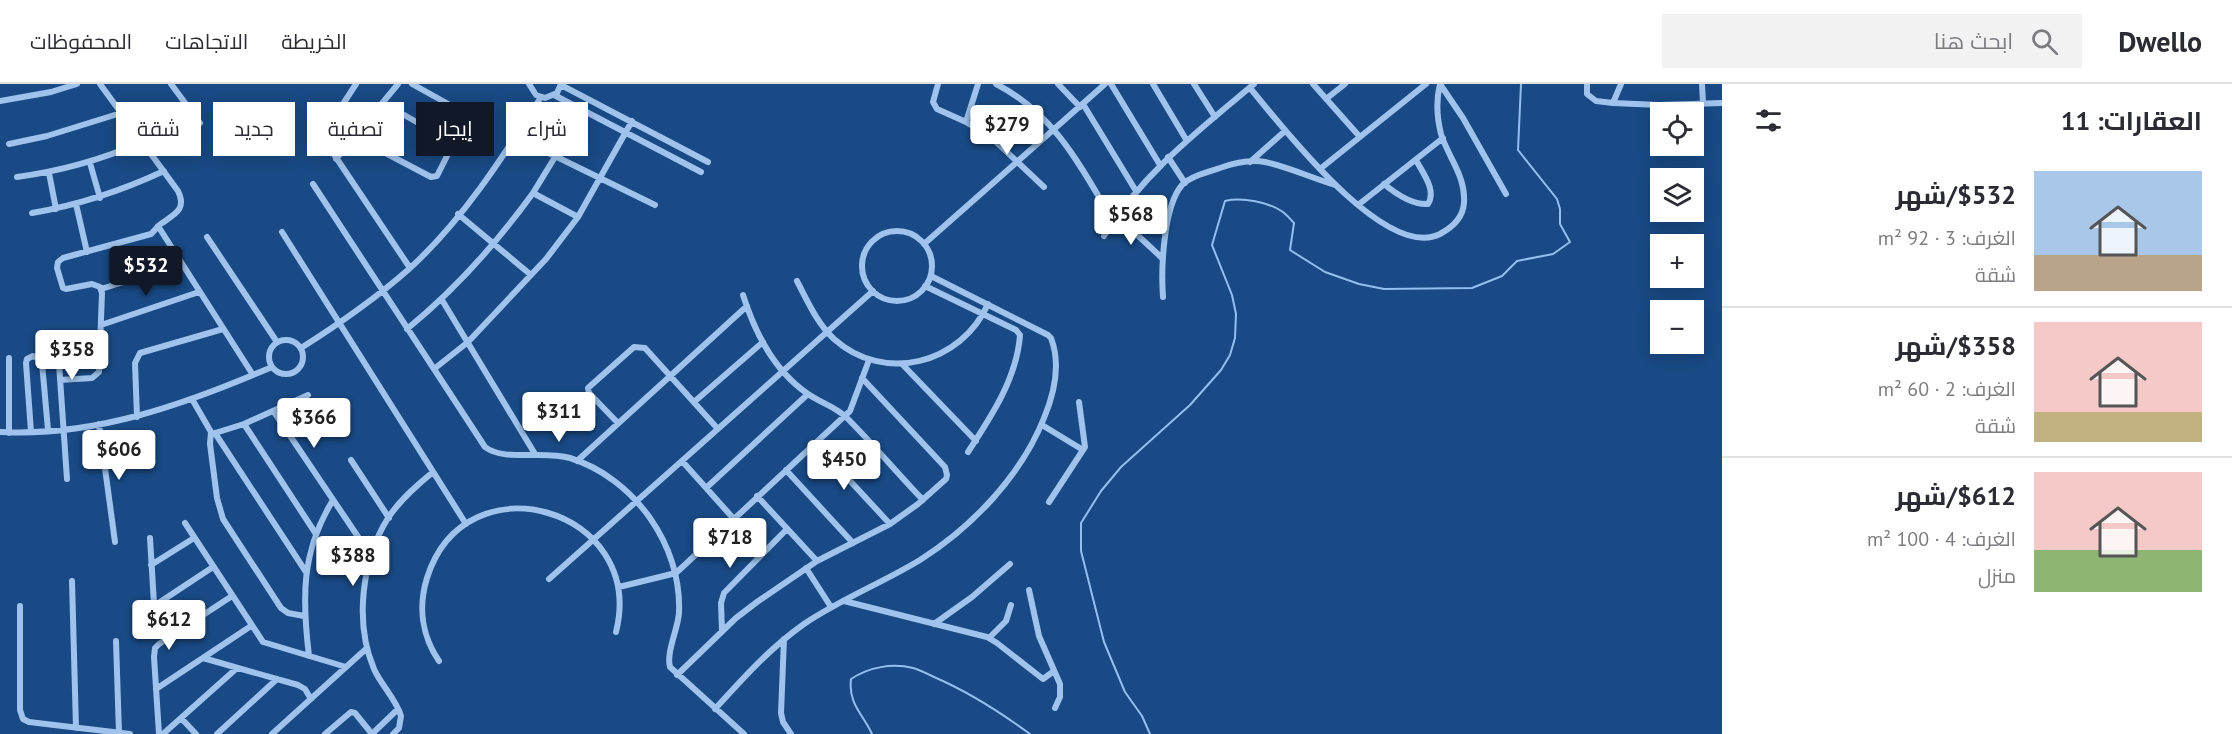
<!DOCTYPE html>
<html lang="ar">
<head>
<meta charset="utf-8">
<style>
	body { margin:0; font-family:"PT Sans",Cairo,sans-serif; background:#f2f2f3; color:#2b2b33; direction:rtl; height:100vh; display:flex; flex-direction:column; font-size:22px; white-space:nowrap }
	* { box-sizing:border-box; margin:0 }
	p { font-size:20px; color:#7c7c81 }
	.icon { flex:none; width:33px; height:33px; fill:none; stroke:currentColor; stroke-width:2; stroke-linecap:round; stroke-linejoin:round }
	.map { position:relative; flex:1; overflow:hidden; direction:ltr }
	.details { display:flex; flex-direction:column; background:#fff; width:510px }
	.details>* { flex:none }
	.top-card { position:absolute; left:18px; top:18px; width:570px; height:54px; direction:rtl; display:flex; gap:12px }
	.controls { position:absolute; left:1650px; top:18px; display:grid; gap:12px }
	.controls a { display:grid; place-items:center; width:54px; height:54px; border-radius:0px; background:#fff; box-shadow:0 3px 15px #0003; font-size:30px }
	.price { position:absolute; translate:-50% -51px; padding:0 14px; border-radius:6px; background:#fff; color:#222; font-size:20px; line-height:39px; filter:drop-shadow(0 2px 3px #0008) }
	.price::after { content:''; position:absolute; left:50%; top:36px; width:18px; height:14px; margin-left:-9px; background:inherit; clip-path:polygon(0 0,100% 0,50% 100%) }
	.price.selected { background:#111827; color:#fff }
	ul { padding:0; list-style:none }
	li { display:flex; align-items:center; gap:18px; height:150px; padding:0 30px }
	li+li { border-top:2px solid #e1e1e2 }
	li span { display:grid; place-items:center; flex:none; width:168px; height:120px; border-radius:0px; color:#555 }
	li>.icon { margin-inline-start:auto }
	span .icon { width:72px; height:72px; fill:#fffc; stroke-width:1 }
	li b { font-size:26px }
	h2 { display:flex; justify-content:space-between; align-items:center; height:72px; padding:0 30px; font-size:26px }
	.chip { padding:0 21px; border-radius:0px; background:#fff; box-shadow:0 3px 15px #0003; font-size:21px; line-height:54px }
	.chip.selected { background:#111827; color:#fff }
	header { display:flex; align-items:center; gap:36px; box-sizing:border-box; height:84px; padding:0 30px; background:#fff; border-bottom:2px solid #e1e1e2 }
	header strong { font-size:28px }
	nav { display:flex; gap:33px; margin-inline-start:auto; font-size:21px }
	.search { width:420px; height:54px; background:#f2f2f3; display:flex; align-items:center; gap:15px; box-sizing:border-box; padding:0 21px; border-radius:0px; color:#7c7c81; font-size:22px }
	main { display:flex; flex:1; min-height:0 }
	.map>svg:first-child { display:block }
</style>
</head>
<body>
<header>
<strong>Dwello</strong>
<div class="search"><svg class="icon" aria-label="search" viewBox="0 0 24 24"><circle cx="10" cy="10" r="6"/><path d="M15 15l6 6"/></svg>ابحث هنا</div>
<nav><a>الخريطة</a><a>الاتجاهات</a><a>المحفوظات</a></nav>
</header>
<main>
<section class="details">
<h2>العقارات: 11<svg class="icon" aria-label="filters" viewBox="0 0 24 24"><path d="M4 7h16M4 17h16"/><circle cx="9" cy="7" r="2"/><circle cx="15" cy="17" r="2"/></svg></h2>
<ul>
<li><span style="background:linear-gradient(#a9c7e8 70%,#b9a48a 0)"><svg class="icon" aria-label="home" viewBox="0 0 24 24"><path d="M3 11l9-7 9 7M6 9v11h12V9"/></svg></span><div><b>$532/شهر</b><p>الغرف: 3 · 92 m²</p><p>شقة</p></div></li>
<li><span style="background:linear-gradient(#f6c9c9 75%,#c2b280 0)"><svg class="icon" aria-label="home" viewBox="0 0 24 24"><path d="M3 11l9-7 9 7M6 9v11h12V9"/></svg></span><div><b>$358/شهر</b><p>الغرف: 2 · 60 m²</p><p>شقة</p></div></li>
<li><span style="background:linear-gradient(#f6c9c9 65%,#8fb573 0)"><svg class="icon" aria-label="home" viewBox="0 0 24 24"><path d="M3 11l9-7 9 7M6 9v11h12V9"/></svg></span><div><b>$612/شهر</b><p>الغرف: 4 · 100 m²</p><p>منزل</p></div></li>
</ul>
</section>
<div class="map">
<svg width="1722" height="650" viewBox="0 0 1722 650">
	<rect width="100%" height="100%" fill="#194a85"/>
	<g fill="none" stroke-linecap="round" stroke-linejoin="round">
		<path stroke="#91bfef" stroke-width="2" d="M872 650C863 630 848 620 851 595 869 583 892 579 913 584 920 586 928 590 934 593 969 608 1000 628 1030 650
			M1150 650 1142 632 1125 608 1104 558 1081 467V439L1101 407 1121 383 1190 321 1221 286 1230 271 1235 254 1236 230 1232 211 1212 161 1225 117C1242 113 1269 118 1283 128 1287 131 1290 135 1294 139L1290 166 1325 188 1359 200 1384 205 1472 204 1502 192 1517 177 1553 170 1570 158 1560 140V125L1557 115 1518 66 1521 0"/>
		<path stroke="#9fc3ec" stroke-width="6" d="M171 0 200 39
			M356 0 328 43 327 60 410 184
			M412 0 477 36
			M529 0 536 11 545 14 557 9 561 0
			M938 0 933 18 937 25 966 38 992 54 1044 103
			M996 0C1055 30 1081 83 1113 137
			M1058 0 1080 23
			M1111 0 1160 81
			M1153 0 1187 57
			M1194 0 1215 33
			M1313 0 1360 53
			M1440 0 1463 34 1506 110
			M1587 0V10L1596 17 1613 19 1659 21 1722 19
			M1702 0 1703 19
			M561 1 708 78
			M1250 4C1281 41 1385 178 1440 150 1453 143 1463 134 1464 119 1466 92 1448 73 1441 50 1437 34 1436 16 1440 0
			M554 11 701 88
			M1326 15 1345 0
			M0 17 51 8 77 0
			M1613 19 1621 0
			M1083 20 1136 107
			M966 38 978 0
			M355 53 431 93 437 92 452 62V58L383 19
			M516 53 655 121
			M9 60 47 52 121 29
			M1168 73 1185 99
			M336 75 398 0
			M1250 78 1285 47
			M90 79 100 114
			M1320 85 1426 0
			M49 89 56 125
			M17 93C61 87 101 76 142 58
			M313 100 485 363C504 378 543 366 570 374 634 394 682 461 679 529 678 545 666 568 670 583L744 650
			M1384 100C1396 110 1412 121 1428 120 1437 106 1422 88 1416 76
			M533 109 555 73
			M76 120 87 168
			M1358 121 1443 54
			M32 129C79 121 121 107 164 87
			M458 130 531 191
			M1117 132 1162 174
			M158 142 253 291
			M862 182a35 35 0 1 1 70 0a35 35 0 1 1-70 0Z
			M282 148 466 440
			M1104 152C1142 90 1199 46 1254 0
			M207 153 277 258
			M924 160 1105 0
			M797 197C808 218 817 239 834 255 884 300 961 280 988 220
			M925 202 1016 246 1020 251C1017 294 991 333 968 368
			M101 205 182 180
			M743 211C755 249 774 287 808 310 821 319 836 323 847 334 873 360 897 389 923 416
			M1163 213C1161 186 1163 123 1182 101 1191 92 1208 88 1220 84 1234 79 1249 75 1265 78 1288 83 1312 94 1335 101
			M442 216 535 370
			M101 241 199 208
			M407 245C456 205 496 160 533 109L578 133
			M57 251 67 395
			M269 273a17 17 0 1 1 34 0a17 17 0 1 1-34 0Z
			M301 264C339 240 375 215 409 185 462 137 503 73 541 13
			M9 274V349
			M903 281 976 357
			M434 285 468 258 546 175 578 133 632 37
			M60 296 92 294 99 288 102 209 100 203 92 200 66 205 63 204 57 184 58 178 63 174 151 150C155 147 157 142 162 139 175 130 187 125 178 107L100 0
			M192 315 211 348 210 360 217 414 223 435 281 524 288 529 304 532
			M694 318 763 258
			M274 328 371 472
			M137 333 135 279 140 269 223 245
			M617 338 589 309 588 304 634 263 645 264 718 345
			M99 340 115 458
			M244 340 316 450
			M1042 341 1083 366
			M0 348C95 353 186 320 272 283
			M31 348 26 279 27 275 33 272 40 275 42 279 48 346
			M215 349 306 488
			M212 350 244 340 308 311
			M815 359 890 440
			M351 376 389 434
			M577 377 747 222
			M682 377 733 434
			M786 386 853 459
			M706 404 808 310
			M757 412 817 477
			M1049 418 1085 363 1079 318
			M185 439 263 558 346 583
			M150 454 154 520H157L213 483
			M151 481 194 454
			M806 484 831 523
			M549 495 873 207
			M72 497 76 644
			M619 503 676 489 850 327 869 276
			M1029 506 1039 552 1060 600V613L1055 624
			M844 517 987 553 997 559 1043 595 1054 587
			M20 522V626L23 635 29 638 130 650
			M934 540 972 513 1010 480
			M722 547 721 519 724 509 787 445
			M989 554 1006 537 1011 521
			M784 555 781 629 783 638 791 650
			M116 557 119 649
			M309 572C302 514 301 468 333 416
			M203 574 298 601 305 605 311 615
			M439 577C422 552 418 523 427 494 465 372 647 424 616 548
			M677 591 736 534 757 518 817 477 890 440 918 420 946 395 947 391 945 383 862 294
			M156 605 251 542
			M715 625C743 594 770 564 804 540 841 515 882 499 920 476 972 443 1021 392 1044 334 1054 310 1061 280 1051 254L1048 251 931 192
			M181 634 196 650
			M159 650 154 573 155 564 159 560 232 512
			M163 650 237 584
			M217 650 277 595
			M272 650 367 564
			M325 650 351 628 355 629 372 650
			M372 650 398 625
			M393 650 399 644 401 632C396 615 381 601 374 585 354 538 362 476 388 434 400 416 416 402 433 388"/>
	</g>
</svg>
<div class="controls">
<a><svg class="icon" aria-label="locate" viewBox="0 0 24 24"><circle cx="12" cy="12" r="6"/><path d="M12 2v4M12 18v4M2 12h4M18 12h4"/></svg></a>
<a><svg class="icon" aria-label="layers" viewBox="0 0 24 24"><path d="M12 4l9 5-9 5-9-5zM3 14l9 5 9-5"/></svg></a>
<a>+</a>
<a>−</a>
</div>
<b class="price" style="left:1007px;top:72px">$279</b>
<b class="price" style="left:1131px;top:162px">$568</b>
<b class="price selected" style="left:146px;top:213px">$532</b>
<b class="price" style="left:72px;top:297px">$358</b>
<b class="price" style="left:559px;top:359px">$311</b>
<b class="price" style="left:314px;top:365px">$366</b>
<b class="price" style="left:119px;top:397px">$606</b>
<b class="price" style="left:844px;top:407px">$450</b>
<b class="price" style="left:730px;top:485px">$718</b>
<b class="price" style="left:353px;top:503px">$388</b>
<b class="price" style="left:169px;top:567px">$612</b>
<div class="top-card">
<a class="chip">شراء</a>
<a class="chip selected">إيجار</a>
<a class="chip">تصفية</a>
<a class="chip">جديد</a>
<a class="chip">شقة</a>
</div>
</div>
</main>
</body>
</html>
